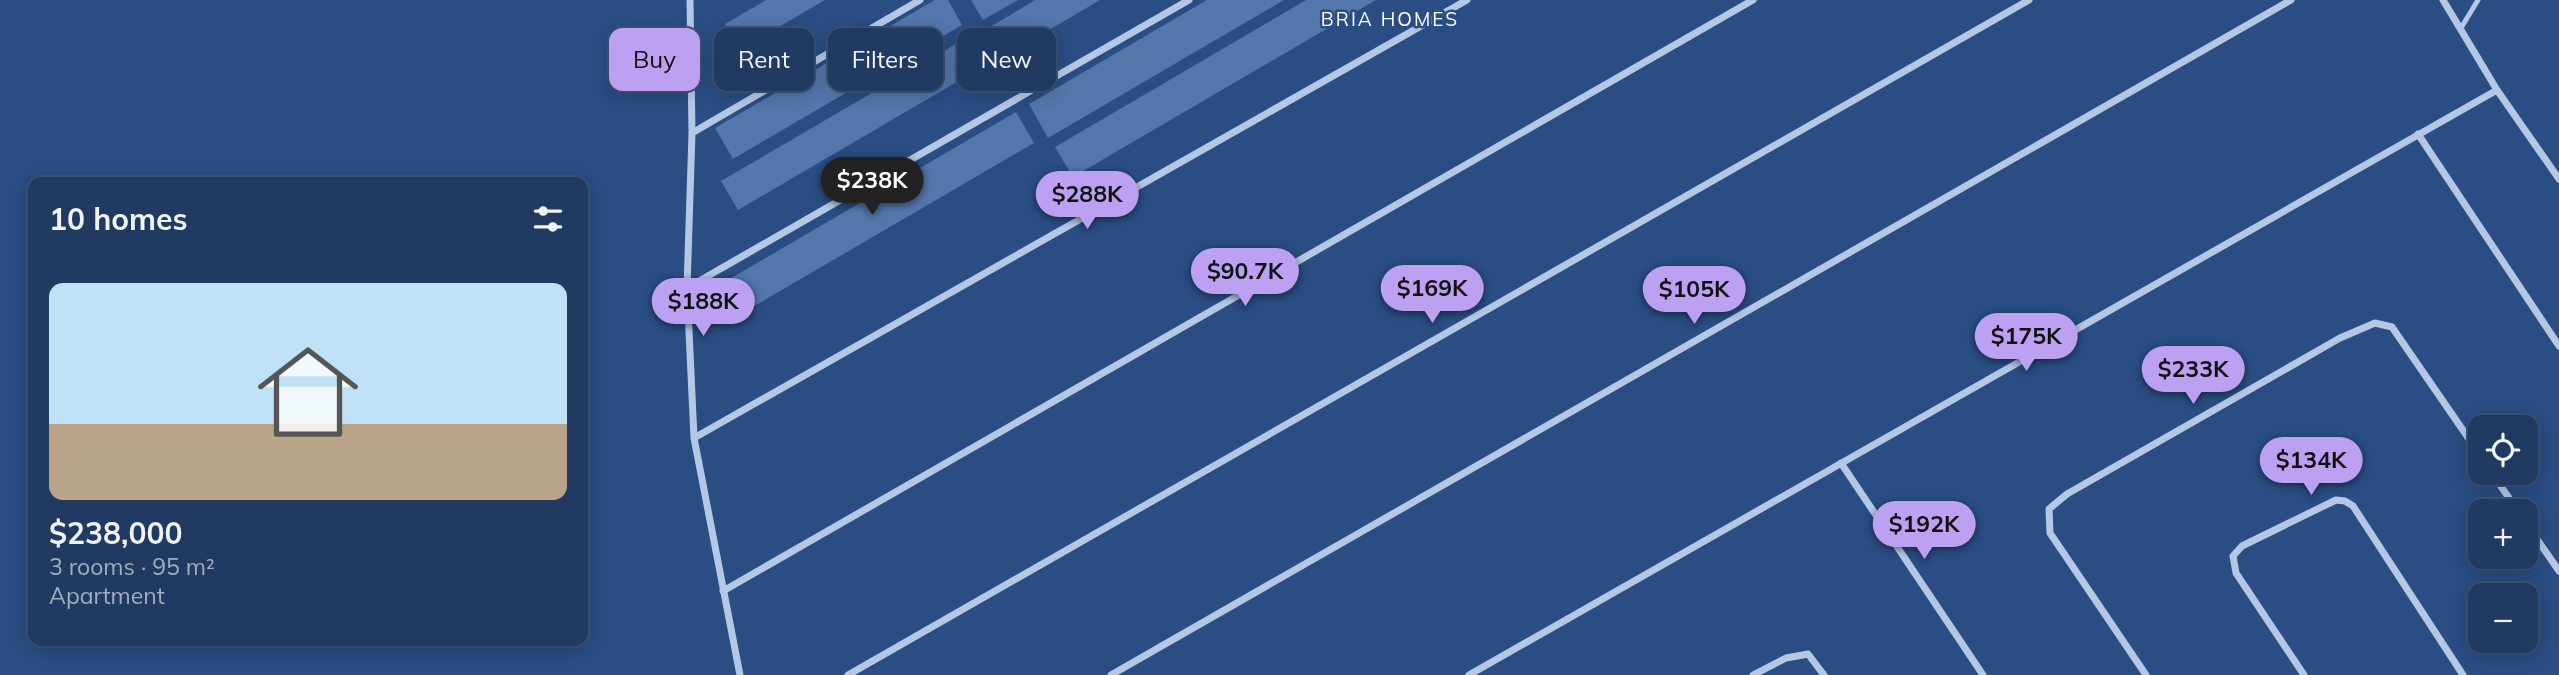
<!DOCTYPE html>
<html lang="en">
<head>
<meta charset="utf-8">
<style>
	body { margin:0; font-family:Mulish,sans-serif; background:#2d456b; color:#f1f3f6; height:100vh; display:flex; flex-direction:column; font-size:26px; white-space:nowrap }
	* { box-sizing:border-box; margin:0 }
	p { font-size:23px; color:#a2adbe }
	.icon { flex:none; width:38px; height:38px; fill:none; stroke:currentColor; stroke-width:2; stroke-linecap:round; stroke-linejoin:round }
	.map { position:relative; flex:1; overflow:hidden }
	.details { position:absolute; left:28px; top:177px; width:560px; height:469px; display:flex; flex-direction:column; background:#203a62; border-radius:14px; box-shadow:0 4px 18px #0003,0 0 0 2px #3d5477 }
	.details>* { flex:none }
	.guide { position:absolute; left:609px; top:28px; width:665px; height:63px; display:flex; gap:14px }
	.tools { position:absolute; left:2468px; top:415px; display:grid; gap:14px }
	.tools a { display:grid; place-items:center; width:70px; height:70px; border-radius:14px; background:#203a62; box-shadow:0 4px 18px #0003,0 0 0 2px #3d5477; font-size:35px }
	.price { position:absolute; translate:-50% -60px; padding:0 16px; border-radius:24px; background:#bca0f2; color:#111; font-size:23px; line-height:46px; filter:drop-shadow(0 2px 4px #0008) }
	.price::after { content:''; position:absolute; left:50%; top:42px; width:21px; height:16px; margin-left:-10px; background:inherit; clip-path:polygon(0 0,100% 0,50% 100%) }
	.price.active { background:#222; color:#fff }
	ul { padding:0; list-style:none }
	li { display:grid; align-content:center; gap:14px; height:371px; padding:0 21px }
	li+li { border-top:2px solid #3d5477 }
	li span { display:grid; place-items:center; height:217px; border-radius:14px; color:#555 }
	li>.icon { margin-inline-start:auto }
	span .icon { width:126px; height:126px; fill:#fffc; stroke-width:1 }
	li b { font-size:30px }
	h2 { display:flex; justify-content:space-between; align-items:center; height:84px; padding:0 21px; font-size:30px }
	.tag { padding:0 24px; border-radius:14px; background:#203a62; box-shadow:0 4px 18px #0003,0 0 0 2px #3d5477; font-size:24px; line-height:63px }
	.tag.active { background:#bca0f2; color:#111 }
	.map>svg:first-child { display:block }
</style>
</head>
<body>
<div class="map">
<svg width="2559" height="675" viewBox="0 0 2559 675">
	<rect width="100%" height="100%" fill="#2a4d83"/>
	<path fill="#5376ab" d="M766 0H825L739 50 725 24Z
		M935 0H948L962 25 733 159 715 128Z
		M971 0H1018L983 20Z
		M1035 0H1100L1001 58 985 30Z
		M1207 0H1284L1048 138 1029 104Z
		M1306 0H1376L1073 177 1055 147Z
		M968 37 984 66 738 210 721 181Z
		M1016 112 1034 143 727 322 709 291Z"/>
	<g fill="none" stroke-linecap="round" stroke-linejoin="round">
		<path stroke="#b4c8e6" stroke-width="5" d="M2461 28 2478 0"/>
		<path stroke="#b4c8e6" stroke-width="7" d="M690 0 692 133 687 288 694 438 740 675
			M2443 0 2497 90
			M692 133 920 0
			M2418 134 2559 346
			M687 288 1189 0
			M694 438 1467 0
			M1841 463 1983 675
			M2491 472 2518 511
			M2525 522 2559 571
			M723 591 1753 0
			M848 675 2029 0
			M1111 675 2291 0
			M1469 675 2497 90 2559 179
			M1753 675 1786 658 1808 654 1824 675
			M2146 675 2050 533 2049 509 2067 494 2340 338 2375 323 2392 327 2480 455
			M2304 675 2236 573 2233 556 2242 546 2336 500 2345 501 2353 506 2463 675"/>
	</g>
	<g text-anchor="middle" stroke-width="5" stroke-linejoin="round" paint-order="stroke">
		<g font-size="19" letter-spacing="2" fill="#fff" stroke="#2a4d83">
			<text x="1390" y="26">BRIA HOMES</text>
		</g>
	</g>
</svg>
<div class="tools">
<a><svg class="icon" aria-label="locate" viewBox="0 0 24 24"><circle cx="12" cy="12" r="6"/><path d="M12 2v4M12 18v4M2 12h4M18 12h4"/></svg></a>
<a>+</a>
<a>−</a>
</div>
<b class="price active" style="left:872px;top:217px">$238K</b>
<b class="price" style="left:1087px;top:231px">$288K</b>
<b class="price" style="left:1245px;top:308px">$90.7K</b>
<b class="price" style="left:1432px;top:325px">$169K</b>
<b class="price" style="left:1694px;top:326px">$105K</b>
<b class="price" style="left:703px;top:338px">$188K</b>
<b class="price" style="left:2026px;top:373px">$175K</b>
<b class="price" style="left:2193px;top:406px">$233K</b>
<b class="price" style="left:2311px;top:497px">$134K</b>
<b class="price" style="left:1924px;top:561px">$192K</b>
<div class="guide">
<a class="tag active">Buy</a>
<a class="tag">Rent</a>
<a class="tag">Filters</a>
<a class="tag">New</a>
</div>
<section class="details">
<h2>10 homes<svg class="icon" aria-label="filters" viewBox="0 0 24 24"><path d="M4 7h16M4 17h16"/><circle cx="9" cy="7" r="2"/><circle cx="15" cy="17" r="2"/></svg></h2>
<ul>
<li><span style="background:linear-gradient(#bfe0f5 65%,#b9a48a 0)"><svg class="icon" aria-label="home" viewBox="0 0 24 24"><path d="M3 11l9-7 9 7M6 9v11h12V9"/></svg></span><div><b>$238,000</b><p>3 rooms · 95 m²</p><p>Apartment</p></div></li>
</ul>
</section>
</div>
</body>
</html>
